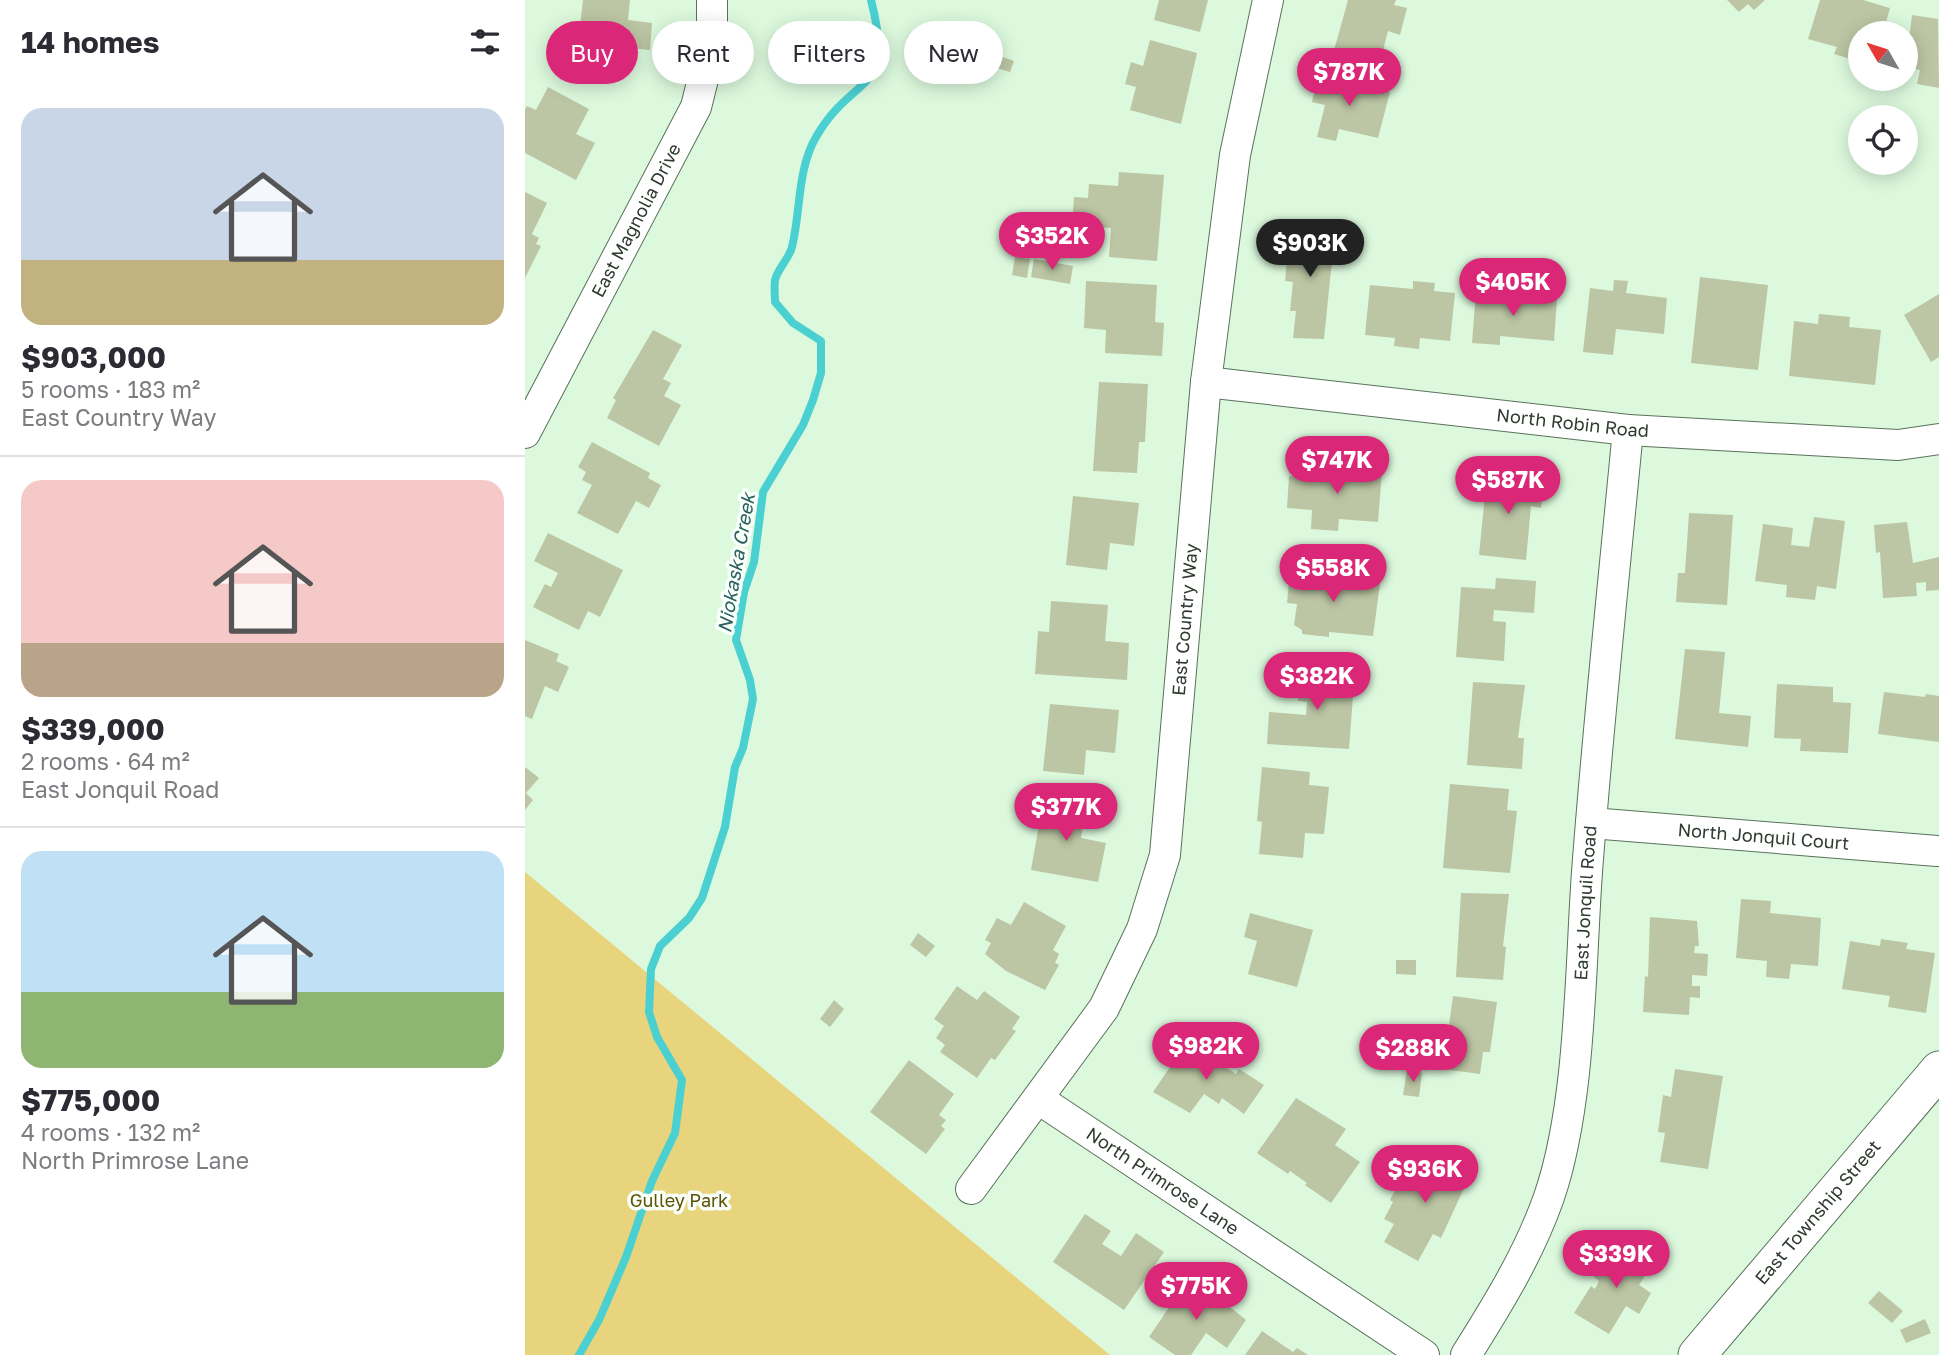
<!DOCTYPE html>
<html lang="en">
<head>
<meta charset="utf-8">
<style>
	body { margin:0; font-family:"Golos Text",sans-serif; background:#f2f2f3; color:#2b2b33; height:100vh; display:flex; flex-direction:column; font-size:26px; white-space:nowrap }
	* { box-sizing:border-box; margin:0 }
	p { font-size:23px; color:#7c7c81 }
	.icon { flex:none; width:38px; height:38px; fill:none; stroke:currentColor; stroke-width:2; stroke-linecap:round; stroke-linejoin:round }
	.map { position:relative; flex:1; overflow:hidden }
	.sheet { display:flex; flex-direction:column; background:#fff; width:525px }
	.sheet>* { flex:none }
	.top-card { position:absolute; left:21px; top:21px; width:665px; height:63px; display:flex; gap:14px }
	.needle { width:46px; rotate:309deg }
	.fabs { position:absolute; left:1323px; top:21px; display:grid; gap:14px }
	.fabs a { display:grid; place-items:center; width:70px; height:70px; border-radius:50%; background:#fff; box-shadow:0 4px 18px #0003; font-size:35px }
	.price { position:absolute; translate:-50% -60px; padding:0 16px; border-radius:24px; background:#db2777; color:#fff; font-size:23px; line-height:46px; filter:drop-shadow(0 2px 4px #0008) }
	.price::after { content:''; position:absolute; left:50%; top:42px; width:21px; height:16px; margin-left:-10px; background:inherit; clip-path:polygon(0 0,100% 0,50% 100%) }
	.price.on { background:#222; color:#fff }
	ul { padding:0; list-style:none }
	li { display:grid; align-content:center; gap:14px; height:371px; padding:0 21px }
	li+li { border-top:2px solid #e1e1e2 }
	li span { display:grid; place-items:center; height:217px; border-radius:21px; color:#555 }
	li>.icon { margin-inline-start:auto }
	span .icon { width:126px; height:126px; fill:#fffc; stroke-width:1 }
	li b { font-size:30px }
	h2 { display:flex; justify-content:space-between; align-items:center; height:84px; padding:0 21px; font-size:30px }
	.pill { padding:0 24px; border-radius:32px; background:#fff; box-shadow:0 4px 18px #0003; font-size:24px; line-height:63px }
	.pill.on { background:#db2777; color:#fff }
	main { display:flex; flex:1; min-height:0 }
	.map>svg:first-child { display:block }
</style>
</head>
<body>
<main>
<section class="sheet">
<h2>14 homes<svg class="icon" aria-label="filters" viewBox="0 0 24 24"><path d="M4 7h16M4 17h16"/><circle cx="9" cy="7" r="2"/><circle cx="15" cy="17" r="2"/></svg></h2>
<ul>
<li><span style="background:linear-gradient(#c9d6e8 70%,#c2b280 0)"><svg class="icon" aria-label="home" viewBox="0 0 24 24"><path d="M3 11l9-7 9 7M6 9v11h12V9"/></svg></span><div><b>$903,000</b><p>5 rooms · 183 m²</p><p>East Country Way</p></div></li>
<li><span style="background:linear-gradient(#f6c9c9 75%,#b9a48a 0)"><svg class="icon" aria-label="home" viewBox="0 0 24 24"><path d="M3 11l9-7 9 7M6 9v11h12V9"/></svg></span><div><b>$339,000</b><p>2 rooms · 64 m²</p><p>East Jonquil Road</p></div></li>
<li><span style="background:linear-gradient(#bfe0f5 65%,#8fb573 0)"><svg class="icon" aria-label="home" viewBox="0 0 24 24"><path d="M3 11l9-7 9 7M6 9v11h12V9"/></svg></span><div><b>$775,000</b><p>4 rooms · 132 m²</p><p>North Primrose Lane</p></div></li>
</ul>
</section>
<div class="map">
<svg width="1414" height="1355" viewBox="0 0 1414 1355">
	<rect width="100%" height="100%" fill="#dcf9dd"/>
	<path fill="#e9d47e" d="M0 872 585 1355H0Z"/>
	<g fill="none" stroke-linecap="round" stroke-linejoin="round">
		<path stroke="#4bd0d2" stroke-width="8" d="M54 1355 74 1320 101 1257 127 1181 150 1133 157 1080 132 1037 124 1012 126 969 135 946 164 918 177 898 200 827 210 767 218 748 228 699 225 680 211 640 219 592 229 562 238 492 278 425 288 400 296 373V341L268 323 250 302C250 295 249 287 250 280 253 268 264 259 267 247 276 210 272 170 291 137 329 71 371 97 346 0"/>
	</g>
	<path fill="#bcc6a4" d="M58 0H105L103 20 127 23 125 50 53 43Z
		M634 0H683L675 32 629 20Z
		M823 0H871L869 5 882 8 875 35 863 31 854 66 808 54Z
		M1202 0H1240L1229 10 1223 4 1214 12Z
		M1295 0H1338L1365 8 1358 33H1335V62L1309 54 1312 47 1283 39Z
		M1387 15 1413 19 1414 88 1392 84 1395 70 1381 67Z
		M625 40 672 53 656 124 605 110 611 87 600 84 606 62 618 66Z
		M469 54 489 61 485 72 465 66Z
		M793 74 865 92 853 138 814 129 811 141 792 137 800 105 787 102Z
		M23 87 64 109 51 134 70 143 51 180 0 153V109L2 106 11 110Z
		M594 172 639 175 632 261 584 257 586 228 547 225 549 197 563 198 564 184 593 186Z
		M0 192 22 203 7 234 14 238 11 244 16 246 0 278Z
		M765 226 810 231 799 339 768 338 771 311H765L768 282 760 281Z
		M490 257 505 259 502 278 487 275Z
		M509 259 548 266 545 284 506 277Z
		M1175 277 1243 285 1233 370 1166 363Z
		M1089 280 1103 281 1101 293 1142 298 1139 334 1091 329 1088 355 1058 352 1065 288 1088 291Z
		M561 281 632 285 630 322 639 323 637 356 580 353 581 330 559 328Z
		M888 281 910 283 909 291 930 293 925 341 895 338 894 349 869 346 870 338 840 335 845 285 888 289Z
		M951 292 1032 299 1029 341 975 336V345L947 343Z
		M1414 294V357L1406 362 1379 315Z
		M1294 314 1325 317 1324 327 1356 330 1350 385 1264 376 1269 321 1293 324Z
		M128 330 157 345 138 379 146 383 139 396 156 405 134 446 82 418 91 400 88 398Z
		M574 382 623 384 620 442H614L612 473 568 471Z
		M67 442 125 473 123 478 136 485 124 508 111 501 93 534 52 513 67 485 57 480 61 472 53 467Z
		M792 467 857 471 853 522 814 519 813 531 786 529 787 510 762 508 764 476 792 478Z
		M962 475 1019 481 1016 508 1006 506 1001 560 954 555Z
		M548 496 614 503 609 546 585 543 582 570 541 565Z
		M1164 513 1208 515 1202 605 1151 602 1153 573H1160Z
		M1289 517 1320 521 1311 589 1292 586 1290 600 1261 597 1262 585 1230 581 1238 524 1268 528 1266 545 1284 547Z
		M1382 522 1388 563 1414 557V590L1401 591V582L1391 583 1392 596 1358 598 1355 552 1351 553 1349 525Z
		M23 533 98 570 75 617 63 611 54 630 8 607 20 584 26 587 33 573 9 561Z
		M799 552 822 554 821 567 798 565Z
		M765 570 799 573V576L855 584 848 636 804 632V637L777 634V630L769 625 772 604 762 603Z
		M971 578 1011 581 1009 613 969 610 968 621 981 622 979 661 931 657 936 587 970 589Z
		M526 601 583 605 580 641 604 643 602 680 510 674 513 631 524 632Z
		M0 640 34 654 31 661 44 667 33 692 20 686 7 719 0 716Z
		M1160 649 1200 652 1194 713 1226 716 1223 747 1150 739Z
		M775 668 825 671V683H829L824 749 742 744 744 712 781 715 782 702 773 701Z
		M948 682 1000 685 993 738H999L997 769 942 765Z
		M1252 684 1308 687V702L1326 703 1323 753 1275 751 1276 739 1249 738Z
		M1359 692 1400 697 1401 694 1414 696V742L1353 734Z
		M525 704 594 710 590 753 561 750 559 775 518 771Z
		M0 767 14 778 1 793 8 800 0 810Z
		M737 767 785 772 784 785 804 787 799 834 780 833 778 858 734 854 737 822 732 821Z
		M925 784 984 789 982 810 992 811 985 873 918 868Z
		M519 797 562 805 556 838 581 843 573 882 506 870Z
		M936 893 984 894 978 946 981 947 978 980 931 977Z
		M1216 899 1246 901 1245 913 1296 918 1293 966 1266 964 1264 979 1241 977 1242 961 1211 958Z
		M499 902 541 926 528 950 534 954 530 963 534 965 520 990 481 971 460 954 466 943 460 940 472 918 486 925Z
		M725 913 788 930 772 987 723 974 732 941 719 937Z
		M1125 917 1172 921 1174 946H1170L1169 953 1183 954 1182 976 1167 975V986H1175V998L1165 997 1164 1015 1118 1012 1120 976 1123 977Z
		M393 933 410 946 401 957 385 945Z
		M1356 939 1383 943 1381 949 1410 953 1401 1013 1363 1007 1365 996 1317 989 1325 941 1355 946Z
		M871 960H891V975L871 974Z
		M432 986 452 1000 459 991 495 1017 487 1029 491 1031 470 1060 466 1058 452 1078 415 1052 420 1045 411 1038 419 1026 409 1019Z
		M928 996 972 1002 965 1052H958L955 1074 918 1069Z
		M309 1000 319 1009 305 1027 295 1019Z
		M662 1042 711 1074 714 1069 739 1085 719 1114 697 1098 694 1104 679 1094 665 1113 628 1092Z
		M384 1060 429 1094 414 1115 421 1120 416 1126 420 1129 401 1154 345 1112Z
		M1150 1069 1198 1076 1183 1169 1135 1162 1140 1133 1133 1132 1138 1095 1146 1097Z
		M882 1070 897 1073 894 1097 878 1095Z
		M771 1098 821 1129 810 1145 835 1162 806 1203 780 1185 782 1183 765 1171 763 1174 732 1153Z
		M914 1147 928 1155 924 1161 946 1173 916 1238 908 1234 893 1261 859 1242 869 1224 859 1219 868 1202 865 1200 876 1179 889 1186 906 1153 909 1155Z
		M560 1214 586 1231 577 1244 596 1256 611 1233 639 1252 599 1310 528 1262Z
		M1098 1245 1128 1263 1114 1285 1126 1293 1114 1314 1101 1306 1084 1334 1049 1313 1066 1286 1070 1289 1074 1281 1069 1277 1080 1259 1087 1263Z
		M662 1281 680 1293 683 1289 721 1320 702 1348 681 1333 666 1355H650L624 1337Z
		M1354 1291 1378 1311 1367 1323 1343 1303Z
		M1400 1319 1406 1333 1381 1343 1375 1330Z
		M737 1331 768 1352 772 1348 783 1355H720Z"/>
	<g fill="none" stroke-linecap="round" stroke-linejoin="round">
		<g stroke="#59725a" stroke-width="32">
			<g id="minor">
				<path id="s1" d="M681 382 1103 430 1373 445 1414 439"/>
				<path id="s2" d="M0 433 171 107 187 43V0"/>
				<path id="s3" d="M1066 823 1412 851"/>
				<path id="s4" d="M515 1100 899 1355"/>
				<path id="s5" d="M446 1189 579 1008 617 929 640 855 681 382 710 155 743 0"/>
				<path id="s6" d="M941 1355C973 1304 1004 1254 1024 1197 1056 1104 1055 971 1062 872 1073 725 1089 577 1103 430"/>
			</g>
		</g>
		<g stroke="#59725a" stroke-width="39">
			<g id="tertiary">
				<path id="s7" d="M1172 1355 1414 1070"/>
			</g>
		</g>
		<use href="#minor" stroke="#fff" stroke-width="30"/>
		<use href="#tertiary" stroke="#fff" stroke-width="37"/>
	</g>
	<g text-anchor="middle" stroke-width="7" stroke-linejoin="round" paint-order="stroke">
		<g font-size="18" fill="#303b30" stroke="#f9fff9">
			<text dy="6" stroke="none"><textPath href="#s2" startOffset="240">East Magnolia Drive</textPath></text>
			<text dy="6" stroke="none"><textPath href="#s1" startOffset="369">North Robin Road</textPath></text>
			<text dy="6" stroke="none"><textPath href="#s5" startOffset="626">East Country Way</textPath></text>
			<text dy="6" stroke="none"><textPath href="#s3" startOffset="173">North Jonquil Court</textPath></text>
			<text dy="6" stroke="none"><textPath href="#s6" startOffset="476">East Jonquil Road</textPath></text>
			<text dy="6" stroke="none"><textPath href="#s4" startOffset="147">North Primrose Lane</textPath></text>
			<text dy="6" stroke="none"><textPath href="#s7" startOffset="187">East Township Street</textPath></text>
		</g>
		<g font-size="18" fill="#5f5108" stroke="#f9fff9">
			<text x="154" y="1207">Gulley Park</text>
		</g>
		<g font-size="19" font-style="italic" fill="#295f60" stroke="#f9fff9">
			<text transform="translate(211 563) rotate(-80)" y="7">Niokaska Creek</text>
		</g>
	</g>
</svg>
<div class="fabs">
<a><svg class="needle" viewBox="-14 -14 28 28"><path d="M0-13l5 13h-10z" fill="#e53935"/><path d="M0 13l5-13h-10z" fill="#7c7c81"/></svg></a>
<a><svg class="icon" aria-label="locate" viewBox="0 0 24 24"><circle cx="12" cy="12" r="6"/><path d="M12 2v4M12 18v4M2 12h4M18 12h4"/></svg></a>
</div>
<b class="price" style="left:824px;top:108px">$787K</b>
<b class="price" style="left:527px;top:272px">$352K</b>
<b class="price on" style="left:785px;top:279px">$903K</b>
<b class="price" style="left:988px;top:318px">$405K</b>
<b class="price" style="left:812px;top:496px">$747K</b>
<b class="price" style="left:983px;top:516px">$587K</b>
<b class="price" style="left:808px;top:604px">$558K</b>
<b class="price" style="left:792px;top:712px">$382K</b>
<b class="price" style="left:541px;top:843px">$377K</b>
<b class="price" style="left:681px;top:1082px">$982K</b>
<b class="price" style="left:888px;top:1084px">$288K</b>
<b class="price" style="left:900px;top:1205px">$936K</b>
<b class="price" style="left:1091px;top:1290px">$339K</b>
<b class="price" style="left:671px;top:1322px">$775K</b>
<div class="top-card">
<a class="pill on">Buy</a>
<a class="pill">Rent</a>
<a class="pill">Filters</a>
<a class="pill">New</a>
</div>
</div>
</main>
</body>
</html>
